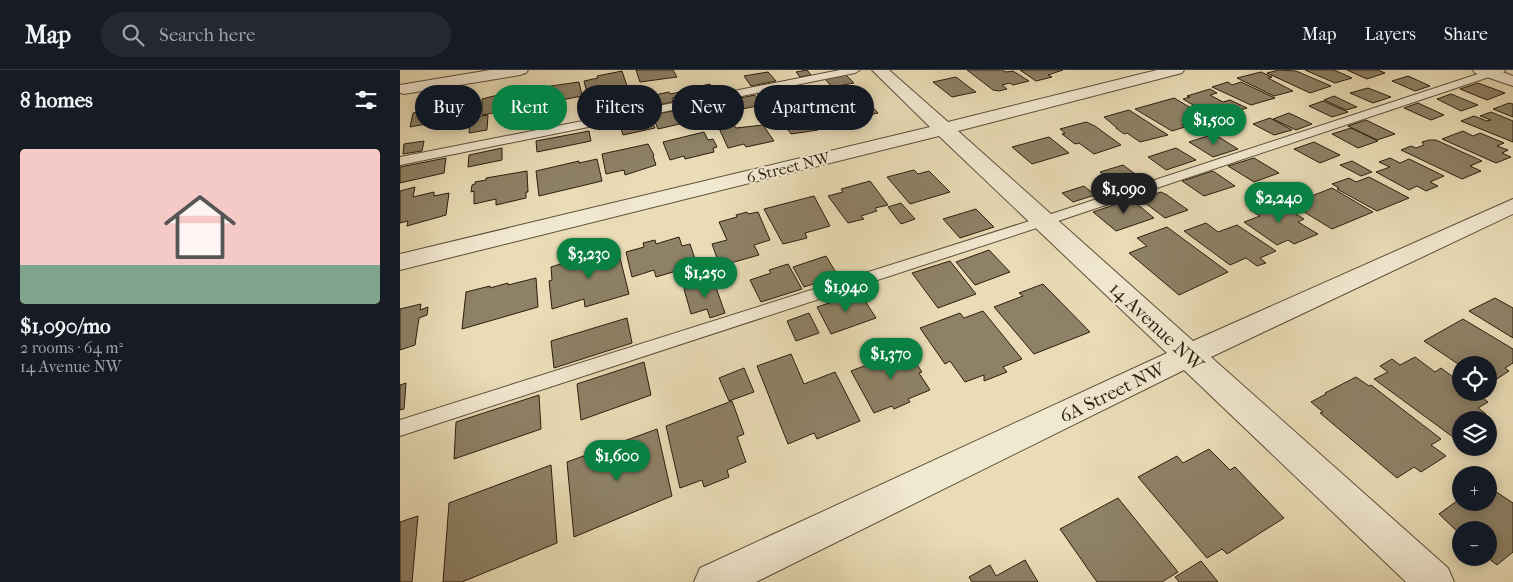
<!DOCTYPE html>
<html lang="en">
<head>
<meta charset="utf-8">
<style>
	body { margin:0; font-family:"IM FELL French Canon",serif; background:#242831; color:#f1f3f6; height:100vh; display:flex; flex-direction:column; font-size:19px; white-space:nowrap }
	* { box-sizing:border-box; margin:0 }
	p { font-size:16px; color:#9ea1a6 }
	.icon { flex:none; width:28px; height:28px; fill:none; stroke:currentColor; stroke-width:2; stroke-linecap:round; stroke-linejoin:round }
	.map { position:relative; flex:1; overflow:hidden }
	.drawer { display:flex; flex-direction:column; background:#171b24; width:400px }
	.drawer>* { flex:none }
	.banner { position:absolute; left:15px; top:15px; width:475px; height:45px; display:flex; gap:10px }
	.fabs { position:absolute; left:1052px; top:286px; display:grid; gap:10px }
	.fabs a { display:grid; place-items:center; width:45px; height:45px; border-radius:50%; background:#171b24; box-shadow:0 2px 12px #0003; font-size:25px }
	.price { position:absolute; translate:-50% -42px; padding:0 11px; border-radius:18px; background:#0b8043; color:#fff; font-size:16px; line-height:32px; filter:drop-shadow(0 1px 2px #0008) }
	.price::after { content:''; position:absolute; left:50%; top:30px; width:15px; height:11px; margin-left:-8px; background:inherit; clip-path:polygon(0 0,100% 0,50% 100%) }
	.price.on { background:#222; color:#fff }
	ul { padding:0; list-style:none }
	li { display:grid; align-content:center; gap:10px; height:265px; padding:0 20px }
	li+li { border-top:1px solid #363941 }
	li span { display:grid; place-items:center; height:155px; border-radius:5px; color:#555 }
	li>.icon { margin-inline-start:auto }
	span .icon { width:90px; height:90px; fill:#fffc; stroke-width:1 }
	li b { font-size:21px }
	h2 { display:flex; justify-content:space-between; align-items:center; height:60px; padding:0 20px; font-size:21px }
	.pill { padding:0 18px; border-radius:22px; background:#171b24; box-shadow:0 2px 12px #0003; font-size:18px; line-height:45px }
	.pill.on { background:#0b8043; color:#fff }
	header { display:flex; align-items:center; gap:30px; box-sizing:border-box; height:70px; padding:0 25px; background:#171b24; border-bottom:1px solid #363941 }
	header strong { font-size:24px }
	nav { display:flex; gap:28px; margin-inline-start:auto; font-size:18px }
	.search { width:350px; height:45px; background:#242831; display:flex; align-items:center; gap:12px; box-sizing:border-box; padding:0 18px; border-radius:28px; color:#9ea1a6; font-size:19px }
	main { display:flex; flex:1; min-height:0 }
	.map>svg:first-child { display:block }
</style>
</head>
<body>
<header>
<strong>Map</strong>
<div class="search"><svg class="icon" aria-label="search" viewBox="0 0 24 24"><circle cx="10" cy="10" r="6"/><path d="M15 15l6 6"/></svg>Search here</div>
<nav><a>Map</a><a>Layers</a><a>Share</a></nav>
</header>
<main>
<section class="drawer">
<h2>8 homes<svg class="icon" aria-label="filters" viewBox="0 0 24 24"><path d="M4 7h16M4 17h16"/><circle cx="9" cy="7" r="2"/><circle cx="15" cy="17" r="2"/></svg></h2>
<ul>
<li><span style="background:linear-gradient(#f6c9c9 75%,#7fa58c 0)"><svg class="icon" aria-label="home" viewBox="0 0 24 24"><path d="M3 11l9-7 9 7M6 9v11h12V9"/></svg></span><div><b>$1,090/mo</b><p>2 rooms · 64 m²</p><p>14 Avenue NW</p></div></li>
</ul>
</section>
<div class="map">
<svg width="1113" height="512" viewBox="0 0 1113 512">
	<rect width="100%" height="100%" fill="#e9dcb6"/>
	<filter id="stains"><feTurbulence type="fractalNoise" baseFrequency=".004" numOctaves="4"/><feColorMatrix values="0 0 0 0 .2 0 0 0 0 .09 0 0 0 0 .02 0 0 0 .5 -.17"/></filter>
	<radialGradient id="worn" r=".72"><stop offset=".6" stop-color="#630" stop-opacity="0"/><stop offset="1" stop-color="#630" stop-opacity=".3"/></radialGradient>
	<path fill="#8e8166" stroke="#2c1e0f" d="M236 0H273L277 7 240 12Z
		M407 0 411 5 400 7 396 2Z
		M567 0H602L606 2 613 1 629 11 613 15 610 13 602 15 607 19 599 21 593 20Z
		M620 0H663L648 5 652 7 636 11Z
		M879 0 896 1 931 16 910 23 867 3Z
		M905 0H934L952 8 935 13Z
		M947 0H978L985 3 967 9Z
		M222 1 227 16 216 18 217 21 188 27 184 11 198 8 197 6Z
		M368 2 376 11 351 16 344 6Z
		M861 2 872 7 868 8 893 21 874 26 837 8Z
		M446 5 454 13 432 17 425 9Z
		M1008 6 1030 16 1015 21 992 11Z
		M556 7 569 17 576 22 552 27 533 12Z
		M179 12 182 26 131 36 130 19Z
		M828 12 832 15 841 12 875 28 851 35 812 17Z
		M1078 13 1105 23 1087 30 1060 19Z
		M310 14 314 21 300 24 296 17Z
		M968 18 991 27 973 33 950 23Z
		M382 19 390 29 365 35 357 24Z
		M810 19 817 23 810 25 823 32 830 30 847 38 837 41 824 39 808 44 783 29 790 27 787 26Z
		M114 21V24L126 21 128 37 82 45V29Z
		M269 22 270 24 280 22 282 26 272 28 273 32 249 37 245 27Z
		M1051 24 1078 35 1061 41 1037 29Z
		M242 25 246 36 215 42 212 31Z
		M355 25 362 35 337 40 330 30Z
		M934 26 957 37 946 40 924 30Z
		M774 28 808 48 782 55 785 57 772 61 735 39Z
		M467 31 478 43 455 48 456 50 444 53 432 40Z
		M923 31 948 42 932 47 909 36Z
		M155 33 156 37 140 40 139 36Z
		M1018 33 1044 45 1031 50 1004 38Z
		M1109 33 1113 34V47L1093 39Z
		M59 34V36L67 34V41L58 42V48L10 57 13 43Z
		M159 38 161 50 131 56 130 44Z
		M410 38 417 45 423 43 432 54 416 58 418 60 391 64 383 53 394 50 391 45 398 44 396 41Z
		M281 39 288 52 258 59 252 45Z
		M729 40 768 65 740 72 727 63 724 64 716 58H717L704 47Z
		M1091 42 1113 51V72L1061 51 1074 46 1087 51 1091 50 1080 46Z
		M889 43 912 54 896 60 873 49Z
		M88 45 87 60 69 63 70 48Z
		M250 46 255 58 223 65 219 53Z
		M870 48 892 60 874 65 853 54Z
		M966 50 995 64 977 70 948 56Z
		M686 52 695 56 721 75 694 84 679 73 675 74 662 64 665 63 660 59Z
		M333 53 336 58 363 55 374 71 346 77 344 74 328 78 318 56Z
		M951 58 978 71 958 78 932 64Z
		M189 61 191 71 137 82 136 71Z
		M1063 61 1073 66 1080 63 1104 73 1097 76 1108 80 1102 83 1111 87 1096 93 1042 69Z
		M304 62 308 70 313 69 317 77 313 78 314 82 285 89 284 86 270 90 263 72Z
		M814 64 838 79 813 87 789 72Z
		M649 67 669 83 632 94 612 77Z
		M1029 70H1036L1082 91 1070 96 1081 101 1062 109 1001 80 1011 76 1016 78 1024 75 1022 72Z
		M24 71 22 81 3 84 4 74Z
		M914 72 940 85 920 93 894 79Z
		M248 74 254 85 253 86 256 95 225 105 224 100 206 104 202 84Z
		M102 78V90L68 97 69 85Z
		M776 78 796 90 766 100 748 87Z
		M46 88 44 103 0 113V97Z
		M854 88 879 103 854 112 828 96Z
		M990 88 1000 93 1009 89 1044 106 1030 112 1038 116 1026 121 1017 116 1009 120 976 102 990 97 979 92Z
		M197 89 202 111 139 126 136 101 179 91V93Z
		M952 91 972 102 961 106 940 95Z
		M723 95 742 109 719 116 700 102Z
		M514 100 518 104 529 101 550 122 510 134 487 107Z
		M127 101 128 122H126V128L96 135V129L74 134V121L71 122 72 115 75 114V112L86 110V108Z
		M813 101 835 116 804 126 782 111Z
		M969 107 1009 128 977 141 937 119 939 118 932 114 949 108 956 112Z
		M470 111 488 135 475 138 477 141 461 146 464 149 448 153 428 126 443 122 441 119Z
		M711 112 718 118 709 121 702 115Z
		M684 116 695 125 673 132 662 123Z
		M15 117 13 127 34 122V126L49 123 46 145 7 156 8 151 0 153V121Z
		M932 118 973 142 932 159 891 134Z
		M761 122 767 125 788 140 765 148 740 129Z
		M414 126 430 156 405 163 407 168 383 174 364 139Z
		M731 129 754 148 716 161 693 142Z
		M874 131 904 149 898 152 918 164 894 174 888 170 877 175 844 152 860 146 850 140Z
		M501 133 515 149 501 154 488 137Z
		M576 139 594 157 560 168 543 149Z
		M347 142 348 144 358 142 370 170 354 175 359 185 320 196 312 174 327 170 319 152 337 147 336 145Z
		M806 153 818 162 837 155 876 181 860 188 866 193 857 196 846 188 830 195 784 161Z
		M767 157 828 202 779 225 729 183 747 176 737 168Z
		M279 167 282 176 290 174 297 195 256 207 254 200 232 207 226 182 244 177 243 173 255 170 256 174Z
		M217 176 229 224 185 237 184 229 152 239 149 211 152 210 151 197Z
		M589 180 610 202 575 215 556 192Z
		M426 186 438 206 404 217 393 197Z
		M550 191 576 224 538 238 512 203Z
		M388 194 402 219 361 232 350 210 371 203 369 200Z
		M136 208 138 237 62 259 66 222 90 216V218L108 213V215Z
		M313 209 325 243 310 248 307 239 291 244 284 219Z
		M643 214 690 262 634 284 594 237 623 226 619 223Z
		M460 223 476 248 431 264 417 237Z
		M1095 228 1113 238V268L1069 241Z
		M21 234 20 240 28 237 27 245 19 248 15 275 0 280V239Z
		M583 241 622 289 603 297 607 302 584 311V305L565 312 550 291 545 294 520 258 560 243 564 248Z
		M409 243 419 263 396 271 387 251Z
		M227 248 232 273 154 298 151 271Z
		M1063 249 1113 279V293L1105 298 1109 301 1089 314V295L1061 296 1024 271Z
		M500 273 505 281 507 280 522 302 519 303 530 320 508 329 510 332 494 339 492 336 474 343 451 301 485 288 480 281Z
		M391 284 404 314 435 302 460 351 417 369 414 363 388 374 357 296Z
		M1015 287 1035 302 1041 298 1061 313V322H1075L1088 332 1078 338 1086 344 1077 350H1061V367L1057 370 974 309 988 302 980 296 992 289 1000 295Z
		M244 292 251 325 181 350 177 314Z
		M344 298 354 322 329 331 319 308Z
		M956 307 969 316 971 315 1041 369 1031 375 1046 386 1021 402 1014 397 997 408 920 343 923 342 911 332 926 324 925 323Z
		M6 313 4 339 0 340V315Z
		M139 325 141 359 54 389 56 352Z
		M332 331 344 364 337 367 346 392 327 400 329 407 304 417 302 410 280 418 266 356Z
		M257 359 272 426 174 467 167 392Z
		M809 379 830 400 835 397 884 448 827 484 822 479 807 488 738 407 777 386 783 393Z
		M151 395 157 473 62 512H43L49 433Z
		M1089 417 1113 433V482L1097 495 1088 488 1089 460H1061V465L1039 444 1061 428V432H1089Z
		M718 428 778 502 762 512H697L660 459Z
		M18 446 12 512H0V452Z
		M625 490 638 512H572L569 507 590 495 596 506Z
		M801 491 818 512H779L775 507Z"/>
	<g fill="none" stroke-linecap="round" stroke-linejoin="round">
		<g stroke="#5b4e39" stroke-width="2">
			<path id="service" d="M440 0H460L455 3 0 95V87Z
				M1090 0H1105L1104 2 649 154 0 366V350L639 148Z"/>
		</g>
		<g stroke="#5b4e39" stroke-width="2">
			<path id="minor" d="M90 0H128L126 3 120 5 4 24 0 23V15Z
				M472 0H489L548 52 757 0H784L782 3 558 61 793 271 1113 129V144L811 287 1048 498 1054 512H1006L784 300 356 512H294L300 498 767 283 539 66 0 200V184L530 57Z
				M1073 0H1097L1113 6V16L1075 3Z"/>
		</g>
		<use href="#service" fill="#f1e8d0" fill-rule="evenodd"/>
		<use href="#minor" fill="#f1e8d0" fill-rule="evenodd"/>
	</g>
	<g text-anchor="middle" stroke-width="4" stroke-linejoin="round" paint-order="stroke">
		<g font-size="16" fill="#2c1e0f" stroke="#f1e8d0">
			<text transform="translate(388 97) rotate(-14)" y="6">6 Street NW</text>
		</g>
		<g font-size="19" fill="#2c1e0f" stroke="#f1e8d0">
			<text transform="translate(757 256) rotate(43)" y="7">14 Avenue NW</text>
			<text transform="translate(712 322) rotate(-26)" y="7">6A Street NW</text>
		</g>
	</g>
	<rect width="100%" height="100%" filter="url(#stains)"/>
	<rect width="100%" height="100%" fill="url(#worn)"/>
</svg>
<div class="fabs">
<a><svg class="icon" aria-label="locate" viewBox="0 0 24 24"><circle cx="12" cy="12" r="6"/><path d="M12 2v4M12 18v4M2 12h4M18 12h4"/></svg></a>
<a><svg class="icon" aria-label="layers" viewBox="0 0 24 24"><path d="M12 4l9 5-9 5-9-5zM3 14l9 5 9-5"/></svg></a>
<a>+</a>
<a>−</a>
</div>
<b class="price" style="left:814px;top:76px">$1,500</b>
<b class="price on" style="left:724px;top:145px">$1,090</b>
<b class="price" style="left:879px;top:154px">$2,240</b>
<b class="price" style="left:189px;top:210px">$3,230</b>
<b class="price" style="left:305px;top:229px">$1,250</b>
<b class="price" style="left:446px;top:243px">$1,940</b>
<b class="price" style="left:491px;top:310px">$1,370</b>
<b class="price" style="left:217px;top:412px">$1,600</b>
<div class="banner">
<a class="pill">Buy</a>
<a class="pill on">Rent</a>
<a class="pill">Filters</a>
<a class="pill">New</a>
<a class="pill">Apartment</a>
</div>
</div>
</main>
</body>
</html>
